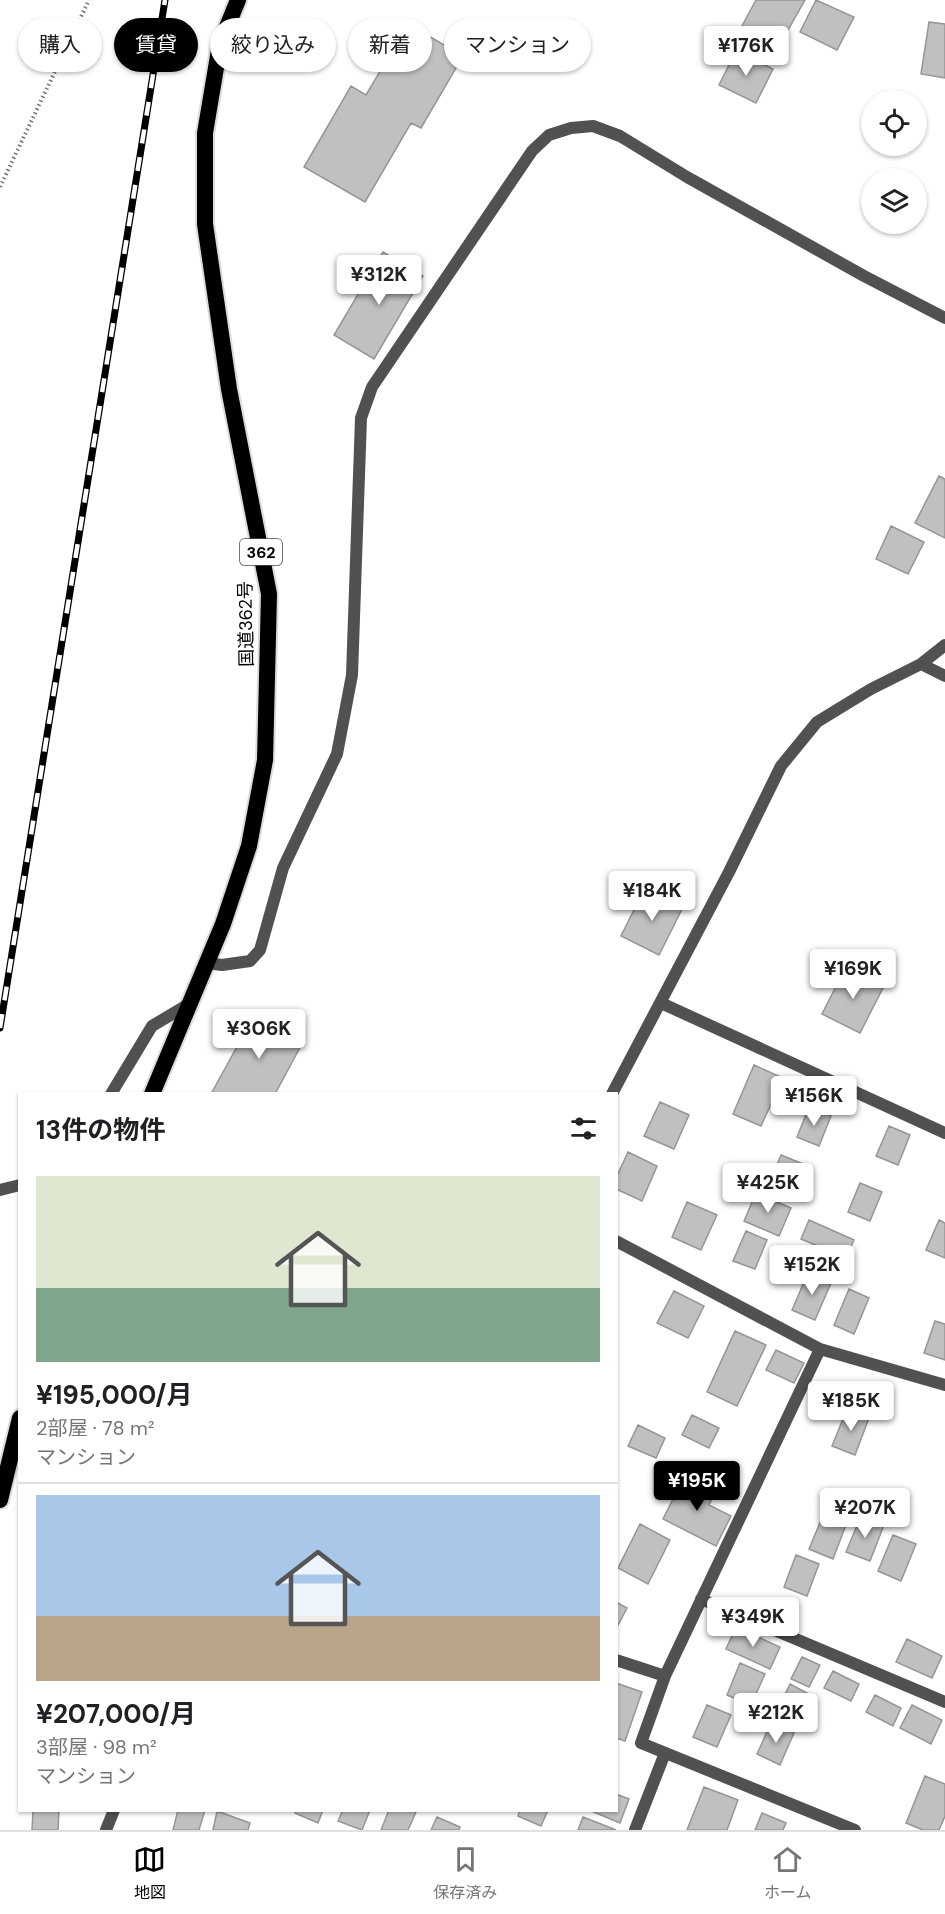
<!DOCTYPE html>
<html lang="ja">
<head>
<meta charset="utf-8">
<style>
	body { margin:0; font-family:"DM Sans","Noto Sans JP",sans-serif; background:#f6f6f6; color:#202124; height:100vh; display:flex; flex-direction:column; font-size:22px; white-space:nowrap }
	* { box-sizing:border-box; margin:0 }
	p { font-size:20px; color:#757577 }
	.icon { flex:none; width:33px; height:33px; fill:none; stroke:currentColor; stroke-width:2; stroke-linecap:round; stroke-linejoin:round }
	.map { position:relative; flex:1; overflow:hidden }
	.details { position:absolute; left:18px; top:1092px; width:600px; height:720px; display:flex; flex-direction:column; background:#fff; border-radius:0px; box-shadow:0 2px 4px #0004 }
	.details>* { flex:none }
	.banner { position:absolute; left:18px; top:18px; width:600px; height:54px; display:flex; gap:12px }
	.buttons { position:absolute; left:861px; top:90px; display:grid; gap:12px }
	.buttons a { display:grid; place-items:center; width:66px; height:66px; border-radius:50%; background:#fff; box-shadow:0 2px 4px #0004; font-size:30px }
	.price { position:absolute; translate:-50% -51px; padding:0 14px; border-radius:6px; background:#fff; color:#222; font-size:20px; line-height:39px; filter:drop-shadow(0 2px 3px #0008) }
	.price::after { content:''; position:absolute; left:50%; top:36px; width:18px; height:14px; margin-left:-9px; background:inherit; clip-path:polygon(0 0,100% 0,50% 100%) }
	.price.active { background:#000; color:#fff }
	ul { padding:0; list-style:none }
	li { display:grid; align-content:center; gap:12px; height:318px; padding:0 18px }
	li+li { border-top:2px solid #e0e0e0 }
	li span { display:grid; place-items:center; height:186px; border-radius:0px; color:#555 }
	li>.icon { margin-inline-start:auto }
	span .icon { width:108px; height:108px; fill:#fffc; stroke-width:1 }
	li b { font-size:26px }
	h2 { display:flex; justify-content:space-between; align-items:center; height:72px; padding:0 18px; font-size:26px }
	.chip { padding:0 21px; border-radius:27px; background:#fff; box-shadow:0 2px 4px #0004; font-size:21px; line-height:54px }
	.chip.active { background:#000; color:#fff }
	.dock { display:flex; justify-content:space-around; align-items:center; height:84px; border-top:2px solid #e0e0e0; background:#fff; font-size:16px; color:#757577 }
	.dock a { display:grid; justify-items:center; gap:3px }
	.dock .active { color:#000 }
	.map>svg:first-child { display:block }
</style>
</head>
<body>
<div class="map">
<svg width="945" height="1830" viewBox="0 0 945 1830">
	<rect width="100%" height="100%" fill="#fff"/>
	<path fill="#c0c0c0" stroke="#959595" stroke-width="1.5" d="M756 0H805L779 46 742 26Z
		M816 0 854 17 837 50 800 32Z
		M929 22 945 24V78L921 74Z
		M408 24 463 56 421 128 411 123 365 202 304 167 351 86 366 95Z
		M736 51 773 69 756 103 719 85Z
		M383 252 423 276 374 359 334 335Z
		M939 476 945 479V538L915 523Z
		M891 526 924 542 908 574 876 559Z
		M645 888 683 907 659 955 621 936Z
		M846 967 884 986 860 1033 822 1014Z
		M255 1014 304 1040 275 1094H211Z
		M754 1065 783 1078 761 1126 733 1114Z
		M660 1102 689 1115 674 1149 644 1136Z
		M809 1107 831 1116 819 1146 797 1137Z
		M889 1126 910 1135 898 1165 876 1156Z
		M628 1152 657 1166 642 1201 616 1189V1178Z
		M781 1155 803 1164 791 1193 769 1185Z
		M860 1183 882 1192 870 1221 848 1212Z
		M756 1193 791 1208 779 1236 744 1221Z
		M687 1202 717 1215 701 1250 672 1237Z
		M809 1220 854 1240 841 1270 820 1261 825 1249 801 1239Z
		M939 1220 945 1223V1258L926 1250Z
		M746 1231 767 1240 755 1269 733 1261Z
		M808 1273 831 1283 815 1320 792 1310Z
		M849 1289 869 1298 854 1334 834 1325Z
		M674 1291 704 1306 688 1338 657 1323Z
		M935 1321 945 1324V1360L924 1353Z
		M735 1331 766 1345 737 1406 707 1392Z
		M776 1350 804 1363 794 1383 766 1370Z
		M847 1409 869 1418 855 1455 832 1446Z
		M692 1415 719 1428 709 1448 682 1435Z
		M638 1425 665 1438 656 1458 628 1446Z
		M684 1477 715 1493 709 1505 731 1516 716 1546 663 1519Z
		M824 1513 847 1522 833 1559 809 1549Z
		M861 1516 884 1525 870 1561 846 1552Z
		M640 1524 670 1540 648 1584 618 1568Z
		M893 1535 916 1544 901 1581 878 1571Z
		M796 1555 819 1564 807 1596 784 1587Z
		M616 1602 627 1608 616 1629Z
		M736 1627 780 1647 770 1669 726 1649Z
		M907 1639 942 1656 932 1678 896 1662Z
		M802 1657 820 1665 809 1687 791 1679Z
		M740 1663 765 1674 751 1705 727 1695Z
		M833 1671 859 1684 851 1701 824 1688Z
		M616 1683 642 1692 625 1741 616 1738Z
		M790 1684 807 1693 796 1715 779 1707Z
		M875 1695 901 1708 893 1726 866 1712Z
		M707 1705 731 1715 717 1747 693 1737Z
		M912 1705 942 1720 931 1744 900 1728Z
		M771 1723 794 1733 780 1765 757 1754Z
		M925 1776 945 1784V1816L939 1830H923L906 1823Z
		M704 1787 738 1800 727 1830H687Z
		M616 1794 629 1799 620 1823 589 1810H616Z
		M33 1810H59L58 1830H32Z
		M178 1810H205L199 1830H173Z
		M296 1810H323L318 1823 295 1813Z
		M343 1810H370L362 1830 338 1821Z
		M389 1810 416 1812 408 1830H381Z
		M520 1810H548L541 1826 518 1816Z
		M217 1811 250 1823 248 1830H213Z
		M762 1813 786 1823 783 1830H755Z
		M437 1817 460 1827 459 1830H431Z
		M583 1817 616 1830H578Z"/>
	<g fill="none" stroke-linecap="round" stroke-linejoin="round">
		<g stroke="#dbdbdb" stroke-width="20">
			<path id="trunk" d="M152 1094 223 924 249 846 265 760 269 594 229 389 205 224V133L220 44 238 0
				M0 1500 20 1418"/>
		</g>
		<path stroke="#737373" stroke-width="4" stroke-dasharray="1.5 3" stroke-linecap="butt" d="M0 187 89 0"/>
		<path stroke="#515151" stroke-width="12" d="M921 664 945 676
			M206 963 222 965 250 961 260 950 283 868 337 754 352 675 361 418 372 387 532 151 549 135 571 128 593 126 620 136 687 177 864 276 945 318
			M661 1003 945 1133
			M111 1094 152 1026 189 1004
			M612 1094 729 872 781 766 817 722 871 689 921 664 945 645
			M0 1190 20 1185
			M616 1241 820 1349 945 1385
			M701 1599 945 1702
			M616 1660 665 1676 820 1349
			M665 1676 641 1743 855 1830
			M106 1830 114 1810
			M635 1830 665 1753"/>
		<use href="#trunk" stroke="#000" stroke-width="16"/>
		<g stroke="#000" stroke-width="7">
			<path id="rail" d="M0 1028 165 0"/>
		</g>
		<use href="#rail" stroke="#fff" stroke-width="4.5" stroke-dasharray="14" stroke-linecap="butt"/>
	</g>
	<g text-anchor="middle" stroke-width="4.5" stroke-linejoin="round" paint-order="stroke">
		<rect fill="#fff" stroke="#4c4c4c" stroke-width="1.5" x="240" y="539" width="42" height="26" rx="4.5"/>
		<g font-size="16" font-weight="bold" fill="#000">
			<text x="261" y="558">362</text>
		</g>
		<g font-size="18" fill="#000" stroke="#fff">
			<text transform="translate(246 624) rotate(-91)" y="6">国道362号</text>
		</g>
	</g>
</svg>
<div class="buttons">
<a><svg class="icon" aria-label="locate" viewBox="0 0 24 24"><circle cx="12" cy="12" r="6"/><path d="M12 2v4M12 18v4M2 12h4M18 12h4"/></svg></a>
<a><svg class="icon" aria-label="layers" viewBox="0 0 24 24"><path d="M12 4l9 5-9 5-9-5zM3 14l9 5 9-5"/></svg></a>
</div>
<b class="price" style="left:746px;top:77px">¥176K</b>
<b class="price" style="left:379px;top:306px">¥312K</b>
<b class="price" style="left:652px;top:922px">¥184K</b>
<b class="price" style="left:853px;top:1000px">¥169K</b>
<b class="price" style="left:259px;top:1060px">¥306K</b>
<b class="price" style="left:814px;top:1127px">¥156K</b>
<b class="price" style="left:768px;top:1214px">¥425K</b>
<b class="price" style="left:812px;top:1296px">¥152K</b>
<b class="price" style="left:851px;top:1432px">¥185K</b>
<b class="price active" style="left:697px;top:1512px">¥195K</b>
<b class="price" style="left:865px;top:1539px">¥207K</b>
<b class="price" style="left:753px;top:1648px">¥349K</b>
<b class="price" style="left:776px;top:1744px">¥212K</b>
<div class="banner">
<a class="chip">購入</a>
<a class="chip active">賃貸</a>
<a class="chip">絞り込み</a>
<a class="chip">新着</a>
<a class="chip">マンション</a>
</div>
<section class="details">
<h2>13件の物件<svg class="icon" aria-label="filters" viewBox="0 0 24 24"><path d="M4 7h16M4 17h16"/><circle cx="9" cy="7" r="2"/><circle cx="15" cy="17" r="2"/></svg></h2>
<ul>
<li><span style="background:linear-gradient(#dfe7d0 60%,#7fa58c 0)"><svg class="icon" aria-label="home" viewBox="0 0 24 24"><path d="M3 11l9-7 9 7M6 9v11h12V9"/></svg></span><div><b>¥195,000/月</b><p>2部屋 · 78 m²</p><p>マンション</p></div></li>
<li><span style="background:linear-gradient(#a9c7e8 65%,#b9a48a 0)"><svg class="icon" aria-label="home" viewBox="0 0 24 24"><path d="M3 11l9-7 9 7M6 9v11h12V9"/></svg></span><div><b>¥207,000/月</b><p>3部屋 · 98 m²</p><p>マンション</p></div></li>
</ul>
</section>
</div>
<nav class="dock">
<a class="active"><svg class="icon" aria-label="map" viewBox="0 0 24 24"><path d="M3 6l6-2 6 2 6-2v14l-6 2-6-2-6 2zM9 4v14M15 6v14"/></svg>地図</a>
<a><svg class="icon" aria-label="saved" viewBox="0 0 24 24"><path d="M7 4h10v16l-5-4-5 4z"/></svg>保存済み</a>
<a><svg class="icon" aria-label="home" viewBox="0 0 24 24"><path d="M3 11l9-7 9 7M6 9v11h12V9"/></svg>ホーム</a>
</nav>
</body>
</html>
